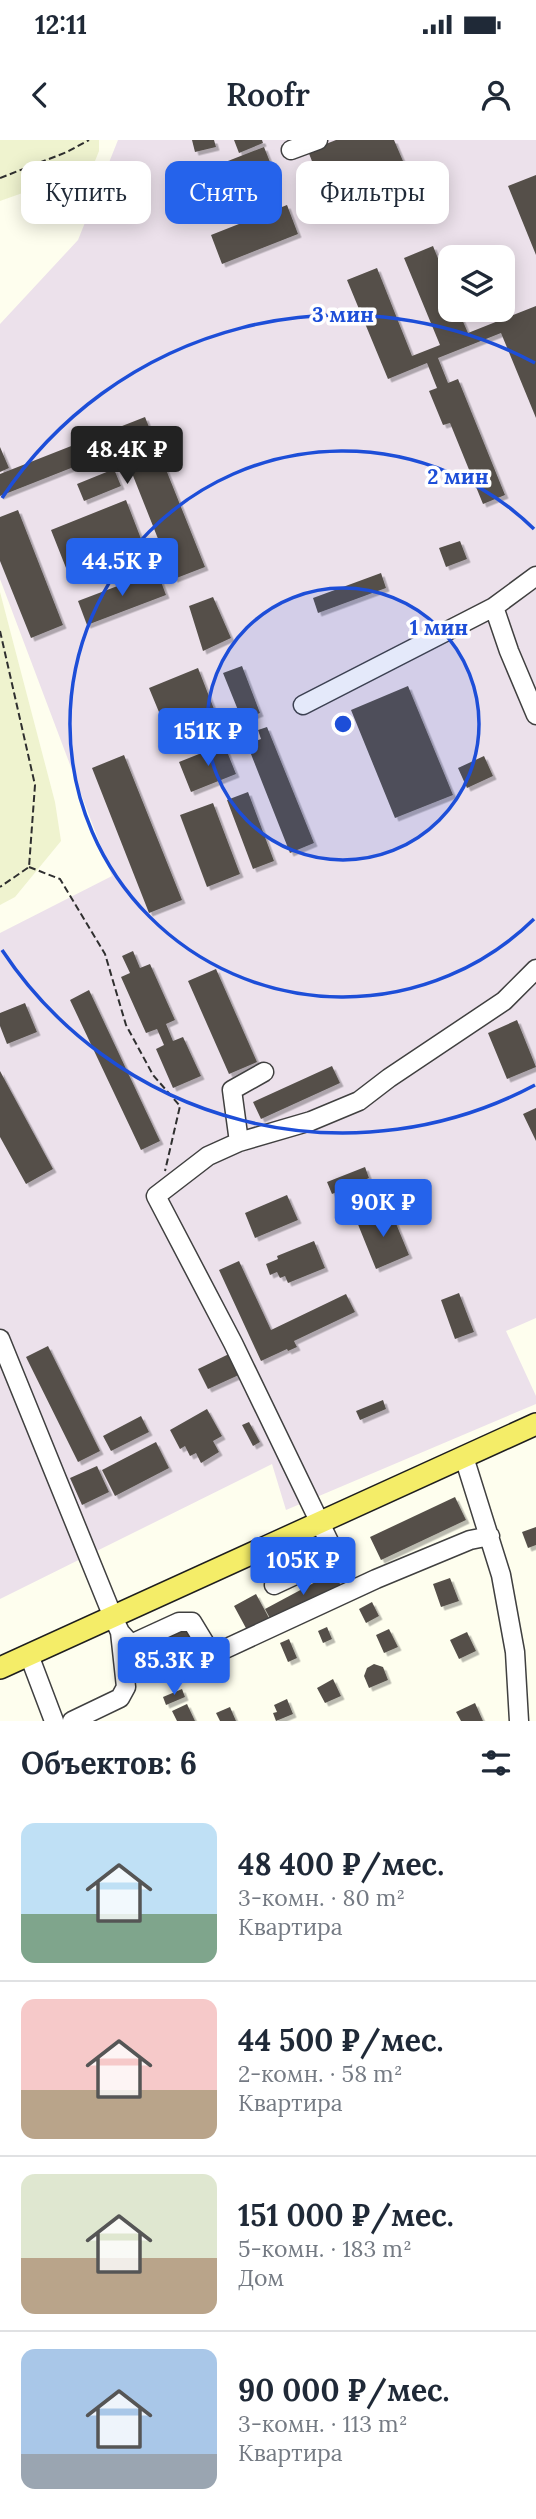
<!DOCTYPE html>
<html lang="ru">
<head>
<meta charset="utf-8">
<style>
	body { margin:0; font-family:Lora,serif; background:#f6f6f7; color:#1f2937; height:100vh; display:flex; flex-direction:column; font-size:26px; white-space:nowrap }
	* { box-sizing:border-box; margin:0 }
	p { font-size:23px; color:#747a83 }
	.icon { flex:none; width:38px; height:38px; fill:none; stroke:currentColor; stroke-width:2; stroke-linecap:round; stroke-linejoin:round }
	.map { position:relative; height:1581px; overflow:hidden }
	.panel { display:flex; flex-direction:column; background:#fff; flex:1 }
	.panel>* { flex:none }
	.guide { position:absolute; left:21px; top:21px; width:495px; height:63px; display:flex; gap:14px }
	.tools { position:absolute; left:438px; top:105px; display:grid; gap:14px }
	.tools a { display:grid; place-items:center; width:77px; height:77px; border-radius:14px; background:#fff; box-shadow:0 4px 18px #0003; font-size:35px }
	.price { position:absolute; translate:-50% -60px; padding:0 16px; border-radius:7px; background:#2563eb; color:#fff; font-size:23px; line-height:46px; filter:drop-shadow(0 2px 4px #0008) }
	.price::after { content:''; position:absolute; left:50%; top:42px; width:21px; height:16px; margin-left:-10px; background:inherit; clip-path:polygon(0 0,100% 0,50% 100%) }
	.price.active { background:#222; color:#fff }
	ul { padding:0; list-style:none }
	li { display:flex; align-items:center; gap:21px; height:175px; padding:0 21px }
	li+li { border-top:2px solid #e0e1e3 }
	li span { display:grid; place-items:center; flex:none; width:196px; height:140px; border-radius:14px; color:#555 }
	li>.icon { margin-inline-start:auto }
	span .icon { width:84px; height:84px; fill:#fffc; stroke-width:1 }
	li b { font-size:30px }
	h2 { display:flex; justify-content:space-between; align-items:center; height:84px; padding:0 21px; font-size:30px }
	.tag { padding:0 24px; border-radius:14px; background:#fff; box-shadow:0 4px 18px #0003; font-size:24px; line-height:63px }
	.tag.active { background:#2563eb; color:#fff }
	.status { display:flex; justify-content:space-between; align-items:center; height:49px; padding:0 35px; background:#fff; direction:ltr }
	.status svg { height:19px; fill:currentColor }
	header { display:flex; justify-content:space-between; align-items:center; height:91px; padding:0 21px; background:#fff; font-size:32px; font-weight:600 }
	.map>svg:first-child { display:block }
</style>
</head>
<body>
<div class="status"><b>12:11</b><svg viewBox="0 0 49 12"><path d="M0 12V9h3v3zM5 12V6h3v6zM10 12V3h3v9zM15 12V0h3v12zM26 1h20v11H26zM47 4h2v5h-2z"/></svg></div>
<header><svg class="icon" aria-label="back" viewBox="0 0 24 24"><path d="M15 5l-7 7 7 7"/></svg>Roofr<svg class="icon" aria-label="person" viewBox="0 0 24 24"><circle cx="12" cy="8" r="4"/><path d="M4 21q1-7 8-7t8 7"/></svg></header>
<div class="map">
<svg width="536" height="1581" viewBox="0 0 536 1581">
	<defs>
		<filter id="shadow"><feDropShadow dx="3.5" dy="3.5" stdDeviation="0" flood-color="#0004"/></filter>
	</defs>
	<rect width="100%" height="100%" fill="#fefeee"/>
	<path fill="#ece1eb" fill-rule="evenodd" d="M118 0H536V1178L506 1191 536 1256V1264L286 1370 272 1324 0 1459V793L112 736 0 439V184L78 100ZM450 117H502V170H450Z"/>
	<path fill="#eff3cf" d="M0 0H99V11L95 21 73 35 0 61Z
		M0 452 55 662 61 701 15 757 0 765Z"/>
	<path fill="#55504a" filter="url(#shadow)" d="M192 0H214L216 7 195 12Z
		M234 0H262L263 3 239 13Z
		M336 0H394L403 21 324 52 308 11Z
		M264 7 276 37 267 40 271 50 212 73 208 63 199 67 187 37Z
		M536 35V115L508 46Z
		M287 65 298 94 222 124 211 95Z
		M433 106 450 148V170H458L468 193 536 166V278L501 193 438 218 448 243 458 239 505 355 483 364 450 283 443 285 429 251 437 248 427 223 388 239 347 140 377 128 412 216 440 205 404 118Z
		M145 277 205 427 174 439 122 308 0 356V334Z
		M0 307 9 328 0 332Z
		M114 329 121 346 84 361 77 344Z
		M126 360 145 409 70 438 51 390Z
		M18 370 63 485 31 498 0 421V377Z
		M460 401 467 419 446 427 439 408Z
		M157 431 166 455 87 485 78 461Z
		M381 433 386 448 318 473 313 458Z
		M213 457 231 498 203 511 189 466Z
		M242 526 260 573 242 580 223 533Z
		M198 528 214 569 166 589 149 548Z
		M408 546 453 655 395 678 351 570Z
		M267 587 314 703 290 713 247 604 261 599 258 590Z
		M224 604 236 634 191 652 179 622Z
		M124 615 182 760 149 773 92 628Z
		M484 616 493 636 467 648 458 628Z
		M248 652 274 721 253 729 227 660Z
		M213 663 240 734 207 747 180 675Z
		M133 811 140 828 150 824 175 880 166 884 173 901 183 897 201 936 173 948 156 909 164 905 157 889 146 893 121 837 130 833 122 816Z
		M216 829 257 922 229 934 188 841Z
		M89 850 160 1001 141 1010 70 860Z
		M25 863 37 892 7 904 0 886V873Z
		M517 880 536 927 507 939 488 893Z
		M332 926 340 943 261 979 253 962Z
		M0 931 53 1029 26 1044 0 997Z
		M536 968V1001L523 974Z
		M365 1027 369 1038 332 1054 327 1042Z
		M287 1055 298 1080 255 1098 245 1073Z
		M390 1069 409 1115 376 1129 357 1082Z
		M314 1101 325 1128 288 1143 285 1136 280 1138 277 1132 270 1135 266 1124 278 1119 277 1116Z
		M239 1121 271 1190 346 1154 355 1172 294 1201 297 1207 288 1211 287 1209 261 1221 219 1130Z
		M459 1153 474 1192 455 1199 441 1160Z
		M48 1206 100 1311 78 1322 26 1217Z
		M231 1213 241 1234 208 1249 198 1229Z
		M383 1260 386 1269 360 1280 356 1271Z
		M207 1269 222 1296 213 1301 219 1312 201 1323 196 1313 190 1316 185 1306 180 1309 170 1290Z
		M141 1276 149 1292 111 1311 103 1296Z
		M249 1282 260 1302 253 1306 242 1285Z
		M156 1302 169 1328 115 1356 102 1330Z
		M97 1326 109 1352 82 1365 70 1338Z
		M455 1357 466 1380 381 1420 370 1397Z
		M536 1387V1405L528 1408 522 1392Z
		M334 1432 341 1446 272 1482 265 1469Z
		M450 1438 459 1461 441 1467 433 1444Z
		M256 1454 269 1478 247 1490 234 1466Z
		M372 1462 379 1476 366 1483 359 1469Z
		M185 1487 198 1516 160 1533 148 1503Z
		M327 1487 332 1499 323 1503 318 1491Z
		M389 1489 398 1507 384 1513 376 1495Z
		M467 1492 476 1511 459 1519 450 1500Z
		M289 1499 297 1518 288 1522 280 1503Z
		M374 1524 383 1527 388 1540 369 1548 364 1536 367 1528Z
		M333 1539 341 1556 325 1563 317 1548Z
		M182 1549 185 1557 166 1565 163 1557Z
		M287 1559 293 1574 276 1581 273 1573 277 1572 274 1565Z
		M475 1563 483 1581H461L456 1572Z
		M187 1564 195 1581H177L172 1571Z
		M230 1567 236 1581H220L216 1573Z"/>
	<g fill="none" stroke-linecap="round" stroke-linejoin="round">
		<g stroke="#404040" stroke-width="21">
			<path id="minor" d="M291 10 318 0
				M494 467 509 511 536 575
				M303 565 494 467 536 436
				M239 1002 232 950 264 932
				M0 1199 113 1477 120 1492 131 1504 179 1482H192L212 1515 376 1439 470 1400 490 1396
				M464 1317 501 1435 515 1512 519 1581
				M274 1445 336 1416 233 1203 156 1056 208 1016 239 1002 311 981 359 961 389 938 504 861 536 829
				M29 1515 54 1581
				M72 1581 120 1558 126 1547 120 1492"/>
		</g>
		<g stroke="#1e1e1e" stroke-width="24">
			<path id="major" d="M0 1528 536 1284"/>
		</g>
		<path stroke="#2f2f2f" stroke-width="2" stroke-dasharray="7 3.5" stroke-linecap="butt" d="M0 38 67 12 89 0
			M0 491 35 645 29 727 0 747
			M29 727 60 739 105 814 126 885 153 935 180 966 165 1031"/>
		<use href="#minor" stroke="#fff" stroke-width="18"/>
		<use href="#major" stroke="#f4ed68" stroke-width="21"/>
	</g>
	<circle cx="343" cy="584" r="136" fill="#1d4ed8" fill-opacity=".12"/>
	<g fill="none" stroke="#1d4ed8" stroke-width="3.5">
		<circle cx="343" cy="584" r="136"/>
		<path d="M534 779A273 273 0 1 1 534 389"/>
		<path d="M535 945A409 409 0 0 1 2 810M2 358A409 409 0 0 1 535 223"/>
	</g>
	<circle cx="343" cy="584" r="10" fill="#1d4ed8" stroke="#fff" stroke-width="3.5"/>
	<g font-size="21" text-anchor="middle" font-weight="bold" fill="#1d4ed8" stroke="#fff" stroke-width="7" stroke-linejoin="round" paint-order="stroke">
		<text x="343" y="182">3 мин</text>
		<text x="458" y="344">2 мин</text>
		<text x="439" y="495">1 мин</text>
	</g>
</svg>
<div class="tools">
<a><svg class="icon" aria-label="layers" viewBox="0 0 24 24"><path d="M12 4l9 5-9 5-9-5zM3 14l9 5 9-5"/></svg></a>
</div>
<b class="price active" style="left:127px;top:346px">48.4K ₽</b>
<b class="price" style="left:122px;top:458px">44.5K ₽</b>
<b class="price" style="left:208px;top:628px">151K ₽</b>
<b class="price" style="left:383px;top:1099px">90K ₽</b>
<b class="price" style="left:303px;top:1457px">105K ₽</b>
<b class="price" style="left:174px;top:1557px">85.3K ₽</b>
<div class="guide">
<a class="tag">Купить</a>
<a class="tag active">Снять</a>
<a class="tag">Фильтры</a>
</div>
</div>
<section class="panel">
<h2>Объектов: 6<svg class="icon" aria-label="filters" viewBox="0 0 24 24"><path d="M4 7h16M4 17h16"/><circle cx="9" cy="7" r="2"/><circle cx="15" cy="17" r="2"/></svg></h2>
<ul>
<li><span style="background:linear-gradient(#bfe0f5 65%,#7fa58c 0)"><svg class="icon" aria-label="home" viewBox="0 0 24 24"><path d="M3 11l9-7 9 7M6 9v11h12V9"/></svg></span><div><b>48 400 ₽/мес.</b><p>3-комн. · 80 m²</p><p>Квартира</p></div></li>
<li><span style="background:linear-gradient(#f6c9c9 65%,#b9a48a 0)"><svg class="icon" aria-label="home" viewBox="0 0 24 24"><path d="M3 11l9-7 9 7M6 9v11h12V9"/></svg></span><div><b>44 500 ₽/мес.</b><p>2-комн. · 58 m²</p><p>Квартира</p></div></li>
<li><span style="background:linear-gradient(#dfe7d0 60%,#b9a48a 0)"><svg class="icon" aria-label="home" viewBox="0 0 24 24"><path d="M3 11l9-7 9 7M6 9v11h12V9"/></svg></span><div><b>151 000 ₽/мес.</b><p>5-комн. · 183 m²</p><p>Дом</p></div></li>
<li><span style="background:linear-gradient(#a9c7e8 75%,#9aa5b1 0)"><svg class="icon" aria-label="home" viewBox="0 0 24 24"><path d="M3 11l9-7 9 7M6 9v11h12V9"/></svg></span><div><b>90 000 ₽/мес.</b><p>3-комн. · 113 m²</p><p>Квартира</p></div></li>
</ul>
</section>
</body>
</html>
